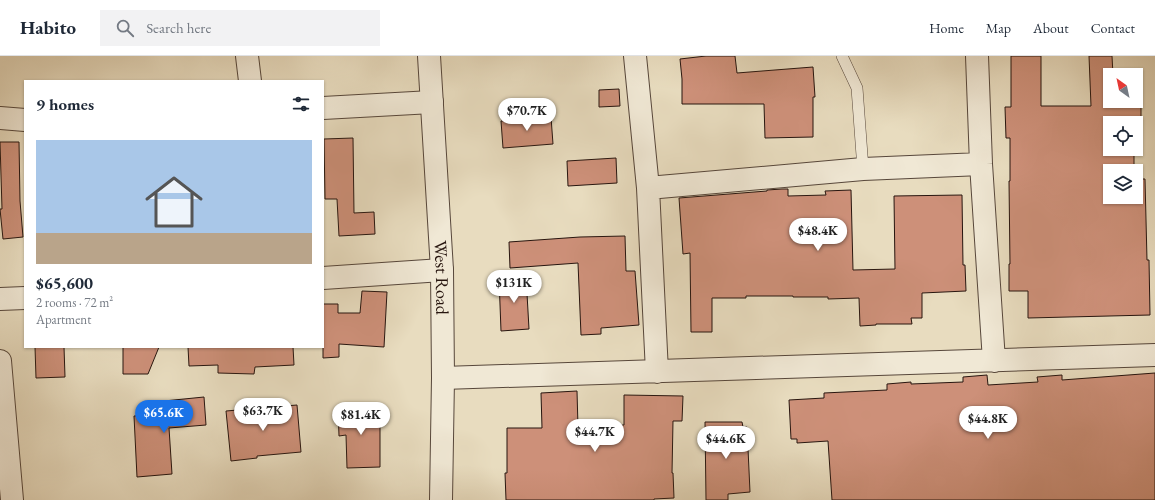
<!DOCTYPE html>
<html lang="en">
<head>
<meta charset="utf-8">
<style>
	body { margin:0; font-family:"EB Garamond",serif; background:#f2f2f3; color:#1f2937; height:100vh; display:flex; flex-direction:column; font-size:15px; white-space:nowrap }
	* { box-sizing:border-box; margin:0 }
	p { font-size:13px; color:#747a83 }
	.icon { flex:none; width:22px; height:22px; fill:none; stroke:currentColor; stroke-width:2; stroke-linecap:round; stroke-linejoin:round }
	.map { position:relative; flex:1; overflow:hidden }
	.sheet { position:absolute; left:24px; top:24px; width:300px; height:268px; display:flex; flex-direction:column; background:#fff; border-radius:0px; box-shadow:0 1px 3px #0004 }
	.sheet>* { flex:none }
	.needle { width:26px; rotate:327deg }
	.fabs { position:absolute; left:1103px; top:12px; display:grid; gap:8px }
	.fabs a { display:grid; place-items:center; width:40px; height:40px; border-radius:0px; background:#fff; box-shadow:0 1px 3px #0004; font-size:20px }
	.price { position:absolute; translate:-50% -34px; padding:0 9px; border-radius:14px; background:#fff; color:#222; font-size:13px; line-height:26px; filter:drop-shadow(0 1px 2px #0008) }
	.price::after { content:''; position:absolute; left:50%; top:24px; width:12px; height:9px; margin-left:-6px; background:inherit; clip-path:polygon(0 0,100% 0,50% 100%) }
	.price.on { background:#1a73e8; color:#fff }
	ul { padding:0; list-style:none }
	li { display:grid; align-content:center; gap:8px; height:212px; padding:0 12px }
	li+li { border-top:1px solid #e0e1e3 }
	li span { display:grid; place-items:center; height:124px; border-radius:0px; color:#555 }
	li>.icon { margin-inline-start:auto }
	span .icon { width:72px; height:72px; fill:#fffc; stroke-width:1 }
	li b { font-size:17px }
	h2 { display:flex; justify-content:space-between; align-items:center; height:48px; padding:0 12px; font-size:17px }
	header { display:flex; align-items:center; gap:24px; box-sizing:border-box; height:56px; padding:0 20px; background:#fff; border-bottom:1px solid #e0e1e3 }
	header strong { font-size:19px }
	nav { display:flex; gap:22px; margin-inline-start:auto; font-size:14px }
	.search { width:280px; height:36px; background:#f2f2f3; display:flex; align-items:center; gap:10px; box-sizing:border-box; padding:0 14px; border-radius:0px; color:#747a83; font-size:15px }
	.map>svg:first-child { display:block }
</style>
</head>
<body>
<header>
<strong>Habito</strong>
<div class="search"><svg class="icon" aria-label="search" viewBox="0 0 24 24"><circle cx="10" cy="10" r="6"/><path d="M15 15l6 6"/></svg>Search here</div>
<nav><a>Home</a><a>Map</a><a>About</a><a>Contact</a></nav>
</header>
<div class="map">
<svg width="1155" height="444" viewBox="0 0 1155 444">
	<rect width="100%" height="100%" fill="#e8dcbf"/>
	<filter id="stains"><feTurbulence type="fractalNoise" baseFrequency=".005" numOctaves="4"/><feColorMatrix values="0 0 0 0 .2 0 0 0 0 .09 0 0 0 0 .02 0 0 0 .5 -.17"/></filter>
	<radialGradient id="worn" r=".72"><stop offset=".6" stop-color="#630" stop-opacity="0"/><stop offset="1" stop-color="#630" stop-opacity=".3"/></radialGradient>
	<path fill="#cd9079" stroke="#27150f" d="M706 0H735L737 17 813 11 815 41H813V81L765 82 764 48H682V23L680 3Z
		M1011 0H1041V50H1091L1089 0H1112L1113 19H1110V45H1114V50L1141 49V78H1136V67H1110V93H1134V115H1110V141H1136V123H1145L1147 204H1149L1150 259 1028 262V235H1009V208H1010L1009 125H1010V82H1006L1005 51H1011Z
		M619 33 620 50 599 51V34Z
		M551 61 553 88 503 92 501 65Z
		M353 82 354 157 374 156 375 178 339 180 337 143H325L324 83Z
		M0 86H19L20 145 23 181 3 183 0 153H2Z
		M616 102 617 127 568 130 567 105Z
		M782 133H788V140L826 139 825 135 851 134 853 214 895 213 894 140 962 139 963 209H965L966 235 922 237V262H911L912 268H876V269L860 270 859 242 828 243V241H793V240H746V242H712V276H691L690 197 683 198 679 142 767 135V134Z
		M625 180 626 215H635L639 269 601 272V278L581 279 578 207 510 212 509 186 580 181Z
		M526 220 529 273 501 275 499 222Z
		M362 235 387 236 384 291 339 288V301L323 302V248H338V257H360Z
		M35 291H64L65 321 36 322Z
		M123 291H159L148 318H123Z
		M188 291H293L294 309 255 311 254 318 218 317V309L189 310Z
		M1155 317V444H832L828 385 797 387V383H791L789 344 824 342V337L887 334V328L911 326V328L963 326V321L987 319 988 329 1038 326 1037 321 1062 319V324Z
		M577 335 578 371 624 369V339L683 340 682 365H673L672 417H673L674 442 654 443V444H506L505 417H507V372H542L541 337Z
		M204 341 206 369 169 372 172 418 137 421 134 360 165 358 164 345Z
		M297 349 301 396 257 400V402L231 405 226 355Z
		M380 352V411L347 412 346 379 339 380 338 353Z
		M705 366H742L743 371H747L750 436 728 438V444H706Z"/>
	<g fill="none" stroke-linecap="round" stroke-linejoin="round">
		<g stroke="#57473b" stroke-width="12">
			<path id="service" d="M842 0 857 32 863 113"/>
		</g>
		<g stroke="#57473b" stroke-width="24">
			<path id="minor" d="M247 0 250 25
				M635 0 648 132 657 316
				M977 0 981 108 994 305
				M323 52 432 46
				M0 62 25 64
				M648 132 863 113 981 108
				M323 222 442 214
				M0 243 25 242
				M0 305 12 444
				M443 322 1155 299"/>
		</g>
		<g stroke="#57473b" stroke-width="24">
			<g id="tertiary">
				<path id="s1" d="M429 0 442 214 443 322 441 444"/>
			</g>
		</g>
		<use href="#service" stroke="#f0e8d5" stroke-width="11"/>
		<use href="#minor" stroke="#f0e8d5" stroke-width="22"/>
		<use href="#tertiary" stroke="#f0e8d5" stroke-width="22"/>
	</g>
	<g text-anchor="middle" stroke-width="3" stroke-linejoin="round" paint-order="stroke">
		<g font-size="18" fill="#27150f" stroke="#f0e8d5">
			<text dy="6" stroke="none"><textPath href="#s1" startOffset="222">West Road</textPath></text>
		</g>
	</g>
	<rect width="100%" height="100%" filter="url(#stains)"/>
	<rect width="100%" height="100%" fill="url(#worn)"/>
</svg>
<div class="fabs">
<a><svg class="needle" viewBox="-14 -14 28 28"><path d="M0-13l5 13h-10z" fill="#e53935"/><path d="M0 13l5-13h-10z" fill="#747a83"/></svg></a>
<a><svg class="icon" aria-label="locate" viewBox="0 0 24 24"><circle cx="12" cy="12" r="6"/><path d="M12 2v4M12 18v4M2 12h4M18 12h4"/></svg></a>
<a><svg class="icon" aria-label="layers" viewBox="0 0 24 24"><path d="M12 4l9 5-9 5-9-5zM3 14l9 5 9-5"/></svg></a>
</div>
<b class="price" style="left:527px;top:76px">$70.7K</b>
<b class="price" style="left:818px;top:196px">$48.4K</b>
<b class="price" style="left:514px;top:248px">$131K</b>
<b class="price" style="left:263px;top:376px">$63.7K</b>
<b class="price on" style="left:164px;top:378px">$65.6K</b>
<b class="price" style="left:361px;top:380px">$81.4K</b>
<b class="price" style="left:988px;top:384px">$44.8K</b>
<b class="price" style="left:595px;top:397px">$44.7K</b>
<b class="price" style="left:726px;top:404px">$44.6K</b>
<section class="sheet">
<h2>9 homes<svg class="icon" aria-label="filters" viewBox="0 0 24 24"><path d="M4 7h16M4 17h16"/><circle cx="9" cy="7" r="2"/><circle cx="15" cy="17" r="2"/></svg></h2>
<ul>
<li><span style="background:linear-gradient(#a9c7e8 75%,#b9a48a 0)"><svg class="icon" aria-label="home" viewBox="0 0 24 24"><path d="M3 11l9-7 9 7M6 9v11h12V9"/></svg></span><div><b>$65,600</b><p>2 rooms · 72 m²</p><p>Apartment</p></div></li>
</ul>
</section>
</div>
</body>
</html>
